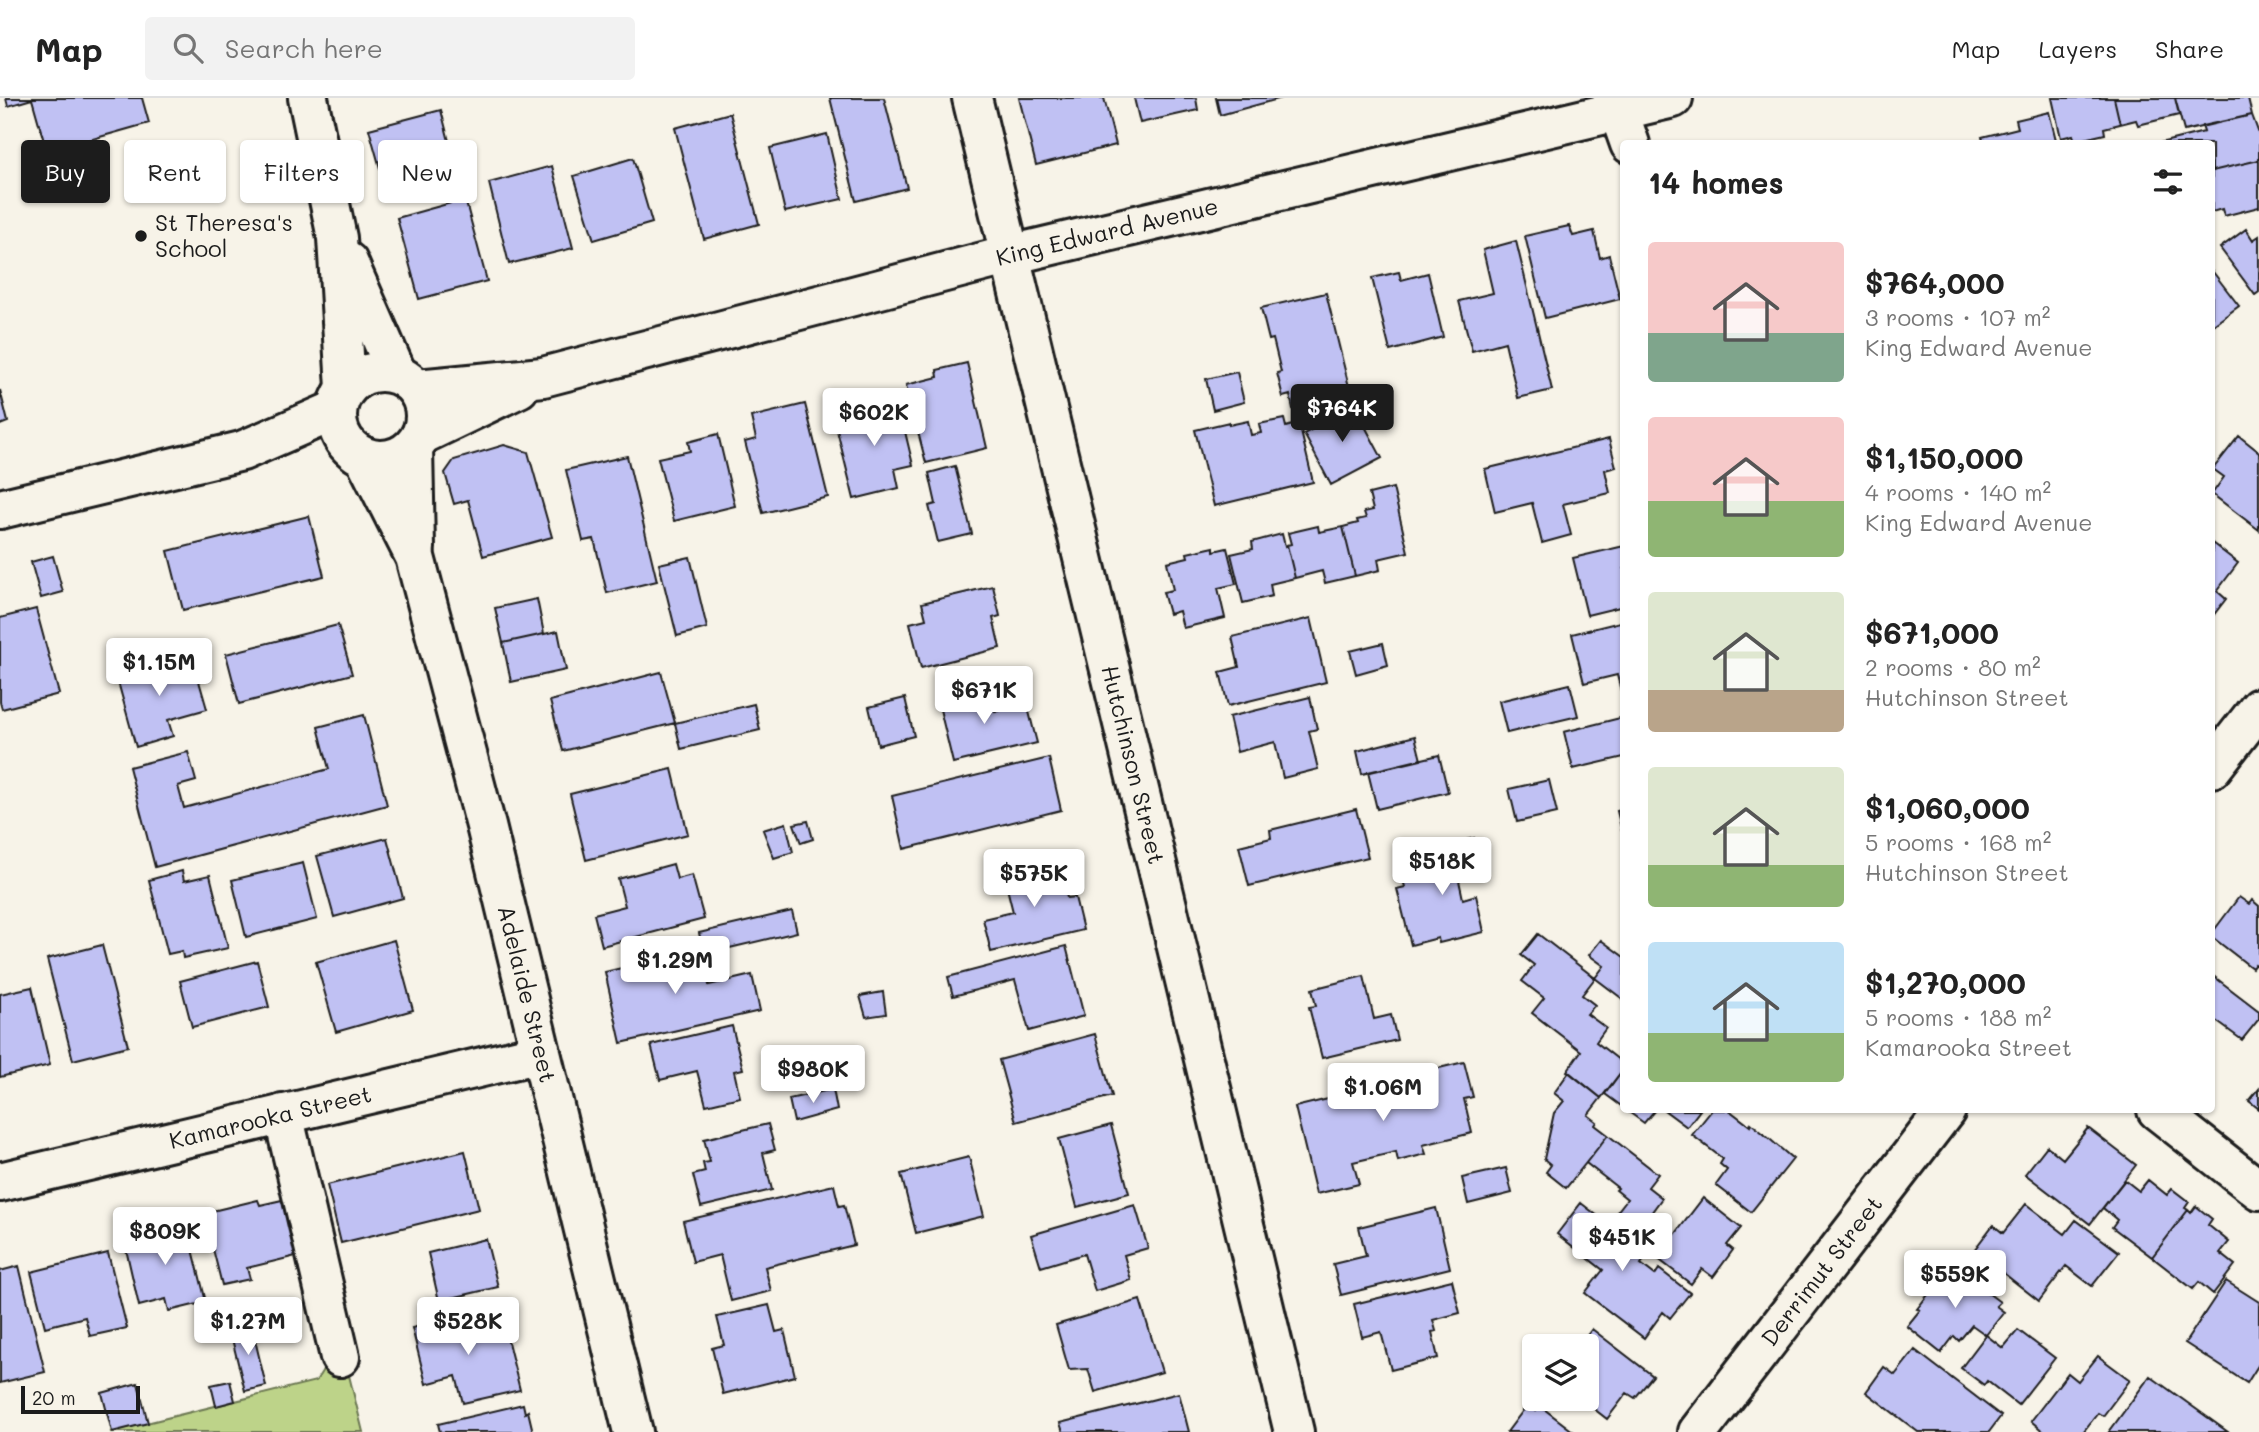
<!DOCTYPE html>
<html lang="en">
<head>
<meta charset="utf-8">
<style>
	body { margin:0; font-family:Mali,sans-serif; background:#f2f2f2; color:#222; height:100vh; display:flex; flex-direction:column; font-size:26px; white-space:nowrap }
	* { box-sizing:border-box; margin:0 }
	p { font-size:23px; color:#767676 }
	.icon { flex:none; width:38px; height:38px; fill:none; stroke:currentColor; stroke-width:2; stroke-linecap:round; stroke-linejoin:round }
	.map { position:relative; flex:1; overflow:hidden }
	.side { position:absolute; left:1620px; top:42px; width:595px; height:973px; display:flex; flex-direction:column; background:#fff; border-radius:7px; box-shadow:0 2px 5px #0004 }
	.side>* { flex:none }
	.banner { position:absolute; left:21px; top:42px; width:665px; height:63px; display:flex; gap:14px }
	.fabs { position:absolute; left:1522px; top:1236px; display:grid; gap:14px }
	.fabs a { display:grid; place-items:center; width:77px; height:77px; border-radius:7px; background:#fff; box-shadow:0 2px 5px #0004; font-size:35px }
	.scale { position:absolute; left:21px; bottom:18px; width:119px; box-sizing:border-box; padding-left:7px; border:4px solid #1c1c1c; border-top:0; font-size:19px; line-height:24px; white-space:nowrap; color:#1c1c1c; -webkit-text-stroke:5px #f7f3e8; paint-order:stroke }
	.price { position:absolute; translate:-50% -60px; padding:0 16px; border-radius:7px; background:#fff; color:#222; font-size:23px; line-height:46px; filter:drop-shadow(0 2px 4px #0008) }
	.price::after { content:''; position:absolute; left:50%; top:42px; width:21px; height:16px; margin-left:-10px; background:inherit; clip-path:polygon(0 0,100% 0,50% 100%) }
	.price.active { background:#1c1c1c; color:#fff }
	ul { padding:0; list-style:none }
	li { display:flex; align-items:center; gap:21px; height:175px; padding:0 28px }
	li span { display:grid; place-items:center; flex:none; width:196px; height:140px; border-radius:7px; color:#555 }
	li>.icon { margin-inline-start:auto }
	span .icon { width:84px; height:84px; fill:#fffc; stroke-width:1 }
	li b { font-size:30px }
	h2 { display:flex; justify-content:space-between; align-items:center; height:84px; padding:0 28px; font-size:30px }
	.chip { padding:0 24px; border-radius:7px; background:#fff; box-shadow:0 2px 5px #0004; font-size:24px; line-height:63px }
	.chip.active { background:#1c1c1c; color:#fff }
	header { display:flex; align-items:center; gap:42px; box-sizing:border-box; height:98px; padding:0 35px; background:#fff; border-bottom:2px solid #e0e0e0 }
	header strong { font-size:33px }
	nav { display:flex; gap:38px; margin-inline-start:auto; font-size:24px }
	.search { width:490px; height:63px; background:#f2f2f2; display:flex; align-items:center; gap:18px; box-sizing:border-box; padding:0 24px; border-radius:7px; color:#767676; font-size:26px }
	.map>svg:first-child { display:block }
</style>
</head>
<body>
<header>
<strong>Map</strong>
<div class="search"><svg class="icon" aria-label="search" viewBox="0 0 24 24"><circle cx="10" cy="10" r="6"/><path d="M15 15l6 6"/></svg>Search here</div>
<nav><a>Map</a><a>Layers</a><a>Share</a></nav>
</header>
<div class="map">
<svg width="2259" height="1334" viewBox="0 0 2259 1334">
	<rect width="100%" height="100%" fill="#f7f3e8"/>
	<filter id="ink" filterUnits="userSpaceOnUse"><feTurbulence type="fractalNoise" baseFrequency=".0143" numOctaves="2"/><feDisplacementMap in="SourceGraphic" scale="14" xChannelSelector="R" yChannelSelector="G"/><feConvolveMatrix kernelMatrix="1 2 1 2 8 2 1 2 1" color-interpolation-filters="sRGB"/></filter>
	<g filter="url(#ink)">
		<path fill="#bdd389" stroke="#6c7852" stroke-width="2" d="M298 1071 363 1334H110L316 1283 329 1262Z"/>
		<path fill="#c0c1f3" stroke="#1c1c1c" stroke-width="2" d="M6 0H142L149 25 47 54 32 1 8 8Z
			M830 0H884L907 90 856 103Z
			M1019 0H1104L1116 47 1036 67Z
			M1134 0H1196L1198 12 1140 25Z
			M1216 0H1282L1220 17Z
			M2052 0H2114L2120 26 2104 30 2105 36 2075 43 2073 37 2061 40Z
			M2114 0H2175L2179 17 2138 27 2136 22 2120 26Z
			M2175 0H2248L2252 17 2184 33Z
			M441 12 451 51 380 70 369 31Z
			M2049 14 2057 46H1984L1982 39 2018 30 2016 22Z
			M730 15 759 126 704 141 675 30Z
			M2252 17 2259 36V62L2212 73V46H2156L2204 34 2202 28Z
			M827 36 842 101 785 114 770 50Z
			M633 60 652 125 594 142 574 78Z
			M2259 62V109L2224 118 2222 111 2212 114V73Z
			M552 68 573 150 509 166 489 85Z
			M465 101 487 183 419 201 397 120Z
			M1569 128 1573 138 1594 133 1600 160 1609 157 1620 201 1545 220 1525 138Z
			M2246 131 2253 142 2259 138V194L2255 197 2220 150Z
			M1516 143 1552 292 1518 300 1505 244 1472 253 1459 203 1493 195 1483 152Z
			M1399 174 1401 182 1428 175 1443 239 1390 253 1372 180Z
			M2213 174 2239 208 2212 228V175Z
			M1326 195 1351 297 1293 311 1290 297 1283 299 1277 275 1281 274 1273 241 1269 242 1261 210Z
			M967 265 987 350 926 365 906 287 938 279 937 272Z
			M1237 274 1244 304 1213 312 1206 281Z
			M0 292 8 324 0 327Z
			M897 300 913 367 895 371 899 390 854 401 834 320 867 312 866 308Z
			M1352 304 1382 360 1331 387 1304 336 1318 328 1316 324Z
			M805 306 828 399 763 415 745 344 756 341 751 319Z
			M1284 321 1286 329 1299 325 1313 384 1214 408 1195 332 1229 324V327L1248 323 1251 337 1261 335 1259 326Z
			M718 336 735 408 674 423 658 360 690 353 688 344Z
			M2239 338 2259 354V432L2212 396 2224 379 2213 371Z
			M1609 341 1616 369 1605 372 1610 395 1563 406 1571 437 1542 445 1532 405 1495 414 1485 371Z
			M504 347 528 354 552 439 483 458 468 402 454 406 445 375 454 362Z
			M627 358 657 483 607 495 594 441 583 443 566 372Z
			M955 368 972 436 938 444 929 408 936 406 929 375Z
			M1393 390 1408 454 1378 461 1380 472 1355 478 1343 429 1358 425 1357 422 1366 420 1364 414 1373 412 1369 396Z
			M309 418 324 478 183 512 168 453Z
			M1318 428 1319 434 1343 429 1355 478 1325 485 1322 473 1295 480 1287 447 1291 446 1288 435Z
			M1282 436 1285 448 1287 447 1295 480 1270 486 1272 498 1243 505 1231 456 1253 451 1252 444Z
			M2212 445 2238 465 2217 493 2226 501 2212 519Z
			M1624 448V508L1587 517 1573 460Z
			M1214 449V453L1227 450 1236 486 1218 490 1225 520 1183 530 1179 513 1169 516 1163 494 1173 492 1167 464 1188 459 1187 455Z
			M53 458 63 494 41 500 31 464Z
			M690 459 707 530 677 538 659 466Z
			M993 488 1000 518 993 520 1000 550 921 570 910 525 926 521 922 505Z
			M537 501 544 536 503 545 495 510Z
			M36 511 59 596 2 611 0 604V520Z
			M1311 520 1326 584 1228 608 1220 574 1239 569 1232 539Z
			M1624 523V597H1622L1617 577 1584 585 1572 536Z
			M338 527 352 576 239 606 226 556Z
			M558 533 566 572 511 584 503 545Z
			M1383 545 1388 567 1356 576 1350 553Z
			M160 560 163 571 193 562 207 611 168 622 173 638 136 649 115 573Z
			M661 574 675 625 563 653 550 603Z
			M1570 586 1578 618 1507 635 1499 603Z
			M989 591 995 613 1027 606 1037 645 953 665 938 603Z
			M1310 599 1317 631 1309 633 1318 671 1283 680 1275 644 1237 654 1229 619Z
			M905 600 914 638 878 647 869 609Z
			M754 606 760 632 681 651 675 625Z
			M364 617 387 707 155 769 129 669 188 654 196 683 178 688 184 710 329 671 318 629Z
			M1624 619V659L1573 671 1564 634Z
			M1415 638 1421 662 1362 676 1357 653Z
			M1439 657 1448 694 1377 711 1368 674Z
			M1049 660 1061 712 904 751 892 698Z
			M672 671 688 736 586 762 570 696Z
			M1549 682 1557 715 1517 724 1509 691Z
			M1356 711 1368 759 1249 788 1239 748 1271 740 1270 732Z
			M1624 711V742L1617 713Z
			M808 723 813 741 801 745 794 726Z
			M786 725 793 754 774 760 763 732Z
			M387 740 403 800 334 819 317 758Z
			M1474 740 1480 767 1457 773 1463 801 1476 797 1484 834 1439 845 1438 840 1411 847 1397 791 1405 789 1402 778 1436 770 1432 751Z
			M303 765 317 821 246 839 232 782Z
			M1040 765 1041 770 1059 766 1067 800 1075 799 1083 832 991 854 983 821 1013 814 1003 774Z
			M673 766 677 781 692 777 704 821 602 848 594 816 625 808 618 781Z
			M182 773 184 783 210 777 228 850 183 860 182 853 168 856 149 782Z
			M2239 799 2249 806 2252 802 2259 808V869L2255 866 2252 870 2212 839V835Z
			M792 813 797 834 704 856 699 835Z
			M1538 836 1595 880 1582 897 1595 907 1587 916 1606 930 1596 944 1624 966V970L1601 1000 1567 973 1581 953 1532 915 1544 900 1522 883 1534 867 1521 857Z
			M394 842 413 912 336 934 316 864Z
			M1601 842 1624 859V902L1595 880 1604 868 1589 857Z
			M102 847 128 948 73 962 47 861Z
			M1066 848 1084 918 1029 933 1015 882 953 898 948 879Z
			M700 851 704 856 709 887 752 877 760 913 621 945 605 874Z
			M257 863 269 909 192 929 180 883Z
			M2212 877 2259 913V921L2242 942 2212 920Z
			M1364 878 1374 921 1391 917 1397 942 1322 960 1309 909 1316 908 1312 891Z
			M32 889 50 967 0 979V896Z
			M883 894 886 916 866 919 860 898Z
			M732 928 743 971 734 973 740 999 706 1007 697 973 660 982 651 947Z
			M1095 936 1112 998 1016 1024 999 962Z
			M1464 964 1473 999 1464 1001 1472 1035 1423 1047 1426 1056 1398 1063 1396 1054 1353 1064 1359 1086 1316 1096 1295 1009 1353 995 1352 991Z
			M1624 970V1010L1605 996Z
			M1569 974 1601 1000 1588 1017 1597 1024 1595 1027 1608 1037 1566 1090 1546 1074 1551 1067 1544 1061 1554 1015 1564 1003 1554 995Z
			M833 991 837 1012 794 1024 789 1001Z
			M2259 991V1011L2249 1003Z
			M1626 1012H1655L1644 1025Z
			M1664 1012H1700L1687 1029Z
			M1712 1012H1729L1750 1028 1751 1025 1793 1061 1751 1114 1716 1087 1727 1072 1720 1066 1723 1061 1692 1037Z
			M768 1026 775 1052 763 1055 772 1092 701 1109 693 1077 705 1074 703 1065 710 1064 704 1041Z
			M1111 1027 1129 1095 1077 1109 1059 1041Z
			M2088 1030 2136 1067 2090 1126 2025 1076 2047 1048 2063 1061Z
			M1608 1037 1658 1076 1648 1089 1662 1100 1632 1141 1610 1123 1627 1101 1616 1092 1618 1090 1586 1065Z
			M465 1053 479 1111 341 1145 327 1087Z
			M969 1059 984 1118 916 1135 901 1076Z
			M1506 1070 1512 1095 1468 1106 1462 1080Z
			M2125 1082 2139 1093 2148 1082 2167 1097 2172 1091 2189 1104 2185 1110 2188 1112 2152 1159 2112 1129 2117 1122 2103 1110Z
			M834 1087 839 1108 844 1107 854 1147 765 1169 771 1193 731 1203 720 1157 693 1164 683 1123Z
			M1703 1100 1741 1130 1727 1147 1733 1152 1713 1179 1702 1171 1691 1186 1657 1160Z
			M258 1102 260 1107 282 1102 296 1158 247 1170 250 1181 222 1187 204 1115Z
			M1581 1105 1648 1157 1641 1166 1655 1177 1659 1171 1690 1195 1670 1220 1663 1214 1644 1240 1585 1195 1603 1172 1557 1136Z
			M2026 1106 2065 1136 2076 1122 2119 1154 2092 1188 2066 1168 2039 1203 1974 1152 1993 1127 2003 1135Z
			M1135 1107 1148 1150 1124 1157 1131 1182 1095 1193 1084 1156 1041 1169 1031 1137Z
			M2196 1108 2212 1121 2208 1127 2229 1144 2220 1155 2235 1167 2213 1196 2199 1184 2193 1191 2152 1159 2188 1112 2191 1115Z
			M1436 1110 1450 1170 1341 1197 1333 1166 1366 1158 1359 1129Z
			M186 1123 206 1204 169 1213 166 1201 139 1208 123 1138Z
			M486 1141 498 1189 439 1203 428 1155Z
			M108 1155 127 1230 90 1238 85 1219 45 1229 31 1174Z
			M1951 1167 2000 1204 1996 1208 2004 1214 1986 1237 1972 1227 1959 1243 1954 1238 1941 1255 1907 1228 1920 1212 1917 1211Z
			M19 1168 45 1274 0 1285V1173Z
			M1452 1182 1460 1215 1433 1222 1436 1233 1432 1234 1438 1260 1391 1272 1381 1234 1362 1239 1354 1206Z
			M2226 1183 2259 1204V1266L2247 1285 2185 1245Z
			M1140 1202 1162 1274 1095 1294 1088 1271 1069 1272 1056 1227Z
			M769 1207 776 1234 784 1232 795 1278 723 1296 712 1250 724 1247 717 1219Z
			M501 1216 520 1292 463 1305 456 1278 426 1286 412 1230 451 1221 452 1228Z
			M251 1225 266 1288 245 1293 232 1241 235 1240 232 1229Z
			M1592 1231 1653 1278 1635 1300 1627 1295 1607 1321 1580 1300H1587V1248H1579Z
			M2018 1232 2055 1260 2018 1307 1987 1283 1984 1287 1961 1270 1986 1237 2003 1250Z
			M1915 1252 2001 1318 1989 1334H1918L1866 1294 1884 1269 1895 1277Z
			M2098 1258 2130 1282 2103 1318 2098 1315 2083 1334H2044L2031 1323 2068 1275 2078 1283Z
			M2150 1278 2228 1334H2109Z
			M230 1283 235 1303 216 1308 211 1287Z
			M138 1285 148 1325 112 1334 102 1295Z
			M1179 1295 1189 1334H1063L1060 1325Z
			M523 1306 525 1315 528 1313 533 1334H440L438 1326Z
			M1528 1306 1536 1313 1540 1308 1574 1334H1507Z"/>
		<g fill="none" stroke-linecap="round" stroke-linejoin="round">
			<g stroke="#1c1c1c" stroke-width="44">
				<g id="minor">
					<path d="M308 0 337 140 346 290"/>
					<path id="s1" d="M972 0 1294 1334"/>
					<path d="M1616 0 1618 12 1630 46"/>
					<path d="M348 164 397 276"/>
					<circle cx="381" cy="318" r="44"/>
					<path id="s2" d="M417 291 543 279 1010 157 1673 0"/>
					<path d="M421 337 519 290"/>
					<path d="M413 349 415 450"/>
					<path id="s3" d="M365 360 415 459 486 728 633 1334"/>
					<path d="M0 411 242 353 336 312"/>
					<path d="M2212 670 2259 610"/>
					<path d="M2157 1012 2259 1092"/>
					<path d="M283 1016 340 1259"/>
					<path id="s4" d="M0 1084 541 955"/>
					<path id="s5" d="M1698 1334 1946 1012"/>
				</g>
			</g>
			<use href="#minor" stroke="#f7f3e8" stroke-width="38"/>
		</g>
	</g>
	<circle fill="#1c1c1c" stroke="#f7f3e8" stroke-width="2.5" cx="141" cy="138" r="7"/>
	<g text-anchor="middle" stroke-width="7" stroke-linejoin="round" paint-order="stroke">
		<g font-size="23" fill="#1c1c1c" stroke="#f7f3e8" text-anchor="start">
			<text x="155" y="133">St Theresa's<tspan x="155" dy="26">School</tspan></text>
		</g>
		<g font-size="23" fill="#1c1c1c" stroke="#f7f3e8">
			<text dy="8" stroke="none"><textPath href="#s2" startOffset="709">King Edward Avenue</textPath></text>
			<text dy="8" stroke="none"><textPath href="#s1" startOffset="686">Hutchinson Street</textPath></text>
			<text dy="8" stroke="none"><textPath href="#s3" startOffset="562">Adelaide Street</textPath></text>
			<text dy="8" stroke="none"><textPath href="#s4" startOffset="278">Kamarooka Street</textPath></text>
			<text dy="8" stroke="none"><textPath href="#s5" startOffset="203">Derrimut Street</textPath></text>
		</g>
	</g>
</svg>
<div class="fabs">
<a><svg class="icon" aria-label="layers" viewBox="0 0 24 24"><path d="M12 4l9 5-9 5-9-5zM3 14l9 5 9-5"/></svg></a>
</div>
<div class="scale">20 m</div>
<b class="price active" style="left:1342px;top:346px">$764K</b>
<b class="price" style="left:874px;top:350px">$602K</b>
<b class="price" style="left:159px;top:600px">$1.15M</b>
<b class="price" style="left:984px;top:628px">$671K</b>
<b class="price" style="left:1442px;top:799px">$518K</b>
<b class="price" style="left:1034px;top:811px">$575K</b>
<b class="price" style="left:675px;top:898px">$1.29M</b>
<b class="price" style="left:813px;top:1007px">$980K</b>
<b class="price" style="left:1383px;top:1025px">$1.06M</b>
<b class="price" style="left:165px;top:1169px">$809K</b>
<b class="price" style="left:1622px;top:1175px">$451K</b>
<b class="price" style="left:1955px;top:1212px">$559K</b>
<b class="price" style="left:248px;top:1259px">$1.27M</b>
<b class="price" style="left:468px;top:1259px">$528K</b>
<div class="banner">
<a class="chip active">Buy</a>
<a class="chip">Rent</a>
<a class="chip">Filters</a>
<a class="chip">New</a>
</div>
<section class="side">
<h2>14 homes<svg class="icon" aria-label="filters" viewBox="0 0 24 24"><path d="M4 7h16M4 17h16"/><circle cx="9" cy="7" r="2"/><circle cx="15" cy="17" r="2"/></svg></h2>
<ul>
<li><span style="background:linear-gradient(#f6c9c9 65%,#7fa58c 0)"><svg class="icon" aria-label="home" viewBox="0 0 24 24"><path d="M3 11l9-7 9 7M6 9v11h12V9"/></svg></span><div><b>$764,000</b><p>3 rooms · 107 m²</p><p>King Edward Avenue</p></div></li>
<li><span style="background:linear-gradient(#f6c9c9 60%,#8fb573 0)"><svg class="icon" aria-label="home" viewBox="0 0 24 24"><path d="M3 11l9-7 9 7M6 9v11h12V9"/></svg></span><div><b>$1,150,000</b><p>4 rooms · 140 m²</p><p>King Edward Avenue</p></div></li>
<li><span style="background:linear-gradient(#dfe7d0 70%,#b9a48a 0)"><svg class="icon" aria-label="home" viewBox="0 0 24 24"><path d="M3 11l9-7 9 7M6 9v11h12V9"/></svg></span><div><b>$671,000</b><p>2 rooms · 80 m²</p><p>Hutchinson Street</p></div></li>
<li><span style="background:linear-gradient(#dfe7d0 70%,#8fb573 0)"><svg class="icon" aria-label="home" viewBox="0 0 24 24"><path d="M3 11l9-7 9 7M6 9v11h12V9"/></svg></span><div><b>$1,060,000</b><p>5 rooms · 168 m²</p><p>Hutchinson Street</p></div></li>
<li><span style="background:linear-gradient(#bfe0f5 65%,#8fb573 0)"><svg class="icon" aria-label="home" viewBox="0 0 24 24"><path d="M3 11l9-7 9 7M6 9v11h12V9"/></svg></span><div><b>$1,270,000</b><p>5 rooms · 188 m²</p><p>Kamarooka Street</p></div></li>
</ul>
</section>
</div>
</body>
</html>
